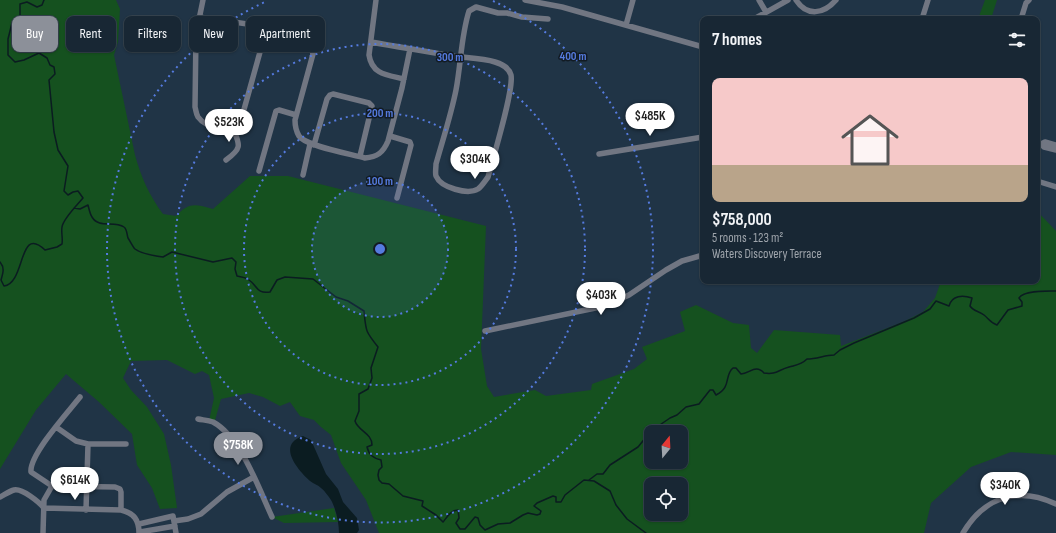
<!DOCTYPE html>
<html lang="en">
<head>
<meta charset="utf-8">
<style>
	body { margin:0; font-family:"Sofia Sans Condensed",sans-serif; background:#212f3c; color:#f1f3f6; height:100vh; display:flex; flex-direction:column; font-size:15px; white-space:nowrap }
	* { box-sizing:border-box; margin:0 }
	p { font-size:13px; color:#9fa5ac }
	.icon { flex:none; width:22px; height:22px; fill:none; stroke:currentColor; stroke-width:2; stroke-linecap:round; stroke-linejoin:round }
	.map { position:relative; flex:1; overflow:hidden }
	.side { position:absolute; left:700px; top:16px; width:340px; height:268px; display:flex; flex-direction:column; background:#182734; border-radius:8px; box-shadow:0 1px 3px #0004,0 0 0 1px #36444f }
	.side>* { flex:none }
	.banner { position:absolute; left:12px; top:16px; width:380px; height:36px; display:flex; gap:8px }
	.needle { width:26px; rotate:18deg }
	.fabs { position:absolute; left:644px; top:425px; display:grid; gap:8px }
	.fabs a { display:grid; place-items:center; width:44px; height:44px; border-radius:8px; background:#182734; box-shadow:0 1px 3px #0004,0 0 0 1px #36444f; font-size:20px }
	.price { position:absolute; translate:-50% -34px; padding:0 9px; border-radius:14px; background:#fff; color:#222; font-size:13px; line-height:26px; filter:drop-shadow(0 1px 2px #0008) }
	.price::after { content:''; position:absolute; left:50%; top:24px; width:12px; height:9px; margin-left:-6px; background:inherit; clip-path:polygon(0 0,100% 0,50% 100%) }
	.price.active { background:#8c9099; color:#fff }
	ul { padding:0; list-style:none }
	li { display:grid; align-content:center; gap:8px; height:212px; padding:0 12px }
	li span { display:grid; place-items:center; height:124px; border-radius:8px; color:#555 }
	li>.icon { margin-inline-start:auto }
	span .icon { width:72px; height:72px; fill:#fffc; stroke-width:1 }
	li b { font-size:17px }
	h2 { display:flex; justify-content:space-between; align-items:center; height:48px; padding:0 12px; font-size:17px }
	.pill { padding:0 14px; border-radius:8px; background:#182734; box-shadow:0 1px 3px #0004,0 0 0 1px #36444f; font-size:14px; line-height:36px }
	.pill.active { background:#8c9099; color:#fff }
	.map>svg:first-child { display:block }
</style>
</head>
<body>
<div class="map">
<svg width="1056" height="533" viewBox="0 0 1056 533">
	<rect width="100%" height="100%" fill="#203446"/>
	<path fill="#15511f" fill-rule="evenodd" d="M0 0H116L120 9 118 42 114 55 135 155C141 177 149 195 163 214L176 216C189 202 195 204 213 209L250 176H288L486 226 481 349 487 386 494 397 535 390 546 396 591 390 592 384 634 369 647 359 642 347 685 331 680 312 696 305 733 323 749 325 751 348 757 353 774 330 840 335 841 346 903 322 923 312 935 298 941 281H1037V211L1056 231V455L1011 452 971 467 931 503 924 533H379L366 500 341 463 331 435 321 427 314 420 300 416 290 402 280 406 263 397 249 393 221 399 214 424 209 421 214 398 209 375 202 371 195 374 167 360 131 361 123 378 131 390 147 407 164 434 171 465 177 508 160 509 152 488 137 465 132 434 99 402 66 374 36 410 0 469ZM651 432H681V462H651ZM651 484H681V514H651Z
		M985 0H997L991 19H978Z
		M334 508 338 522 284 523 272 517Z"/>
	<path fill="#0b1c21" d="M303 436 311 440 326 474 338 489 343 502 357 518 359 530 357 533H339C339 523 336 509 331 500 328 496 325 491 321 488 318 485 314 484 310 481 298 470 276 445 303 436Z"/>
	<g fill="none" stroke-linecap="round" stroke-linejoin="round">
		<path stroke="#0b1c21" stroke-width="1.5" d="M74 208 80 209 88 205C89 209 90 214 92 217 99 229 114 220 124 227 127 229 127 235 128 238 130 241 133 247 135 249 140 253 156 256 163 257L172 252 213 262 232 258 236 262 235 269 237 276C241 277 246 277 249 280 258 286 256 294 270 292L277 280 285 277 313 279 336 297 348 301 364 311C366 331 365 331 378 347L371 368 372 378 368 389 359 394V411L355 421C358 431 372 433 372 445L367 447C369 455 373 458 381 460L382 467 379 470 378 475 379 480 382 483 389 484 403 496 423 501 422 506 436 515 443 522C447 517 451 510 458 510L459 518 456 523 460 529H465L475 517 478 518 480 525 485 530 498 524 510 523 523 515 528 513 537 515 540 514 541 511 534 506 537 503 553 496 556 497V502H561L565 495 584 480 594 481 610 491 616 505 627 519 646 533
			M0 262C5 268 3 273 1 280L4 286C26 283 18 224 45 250L57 247 62 244C63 238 61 233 62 227 63 219 77 205 83 198L78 191 73 192 68 195 64 191 68 166 58 150 54 132 49 80 55 74 54 67 50 65 47 58 39 53 24 60 15 62 8 55V39L12 23 20 16V4L27 2 37 7 42 5 44 0
			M589 480 597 474H603L610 465 638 447 651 431 670 418 677 415 686 407 699 404 710 390H713L716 395C732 387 724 375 733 368H736L741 374C750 373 756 364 764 373 776 375 778 370 789 367 796 365 801 365 807 359 817 359 825 355 834 355L840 350 854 343 914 318 930 309 936 301 949 306C952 295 963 295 972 298L970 306C973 311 979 311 984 315 989 319 991 323 997 325L1008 310 1022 306V302L1019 298C1024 290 1047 291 1056 291"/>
		<path stroke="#717682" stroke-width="5.5" d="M203 0 196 34 195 107C196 110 196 114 198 117 206 128 229 132 239 122 241 120 242 116 243 113L267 27
			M376 0 369 55C372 75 388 75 404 79
			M525 0 562 7 703 47
			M759 0 766 12
			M796 0C807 17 824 14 836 0
			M199 17 295 31C307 35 310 42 313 54L295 120C295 126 296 131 299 136 305 146 351 154 365 158 377 157 383 153 388 141L402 88 410 49
			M754 19 788 0
			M922 19 928 0
			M1021 19 1026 3 1029 0
			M626 25 633 0
			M371 42C398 47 425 51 452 56 466 58 482 58 495 62 502 64 509 68 511 75 514 90 493 158 488 177 485 181 482 186 478 189 468 195 441 188 436 176 435 173 436 168 436 164 443 139 451 115 456 90 461 64 461 36 469 11L476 7 498 13H507L522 17 548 19
			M390 136 410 142 411 145 397 198
			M1037 143 1041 144 1044 147 1056 150
			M1041 144 1045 142 1056 145
			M314 145 327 99 330 95 333 94 369 103 372 106 360 156
			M599 154 703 137
			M226 160C244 147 239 144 232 126
			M259 171 276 111 279 110 296 115
			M303 175 310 144
			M1037 181 1056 187
			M485 331 605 306 629 295 666 270 682 261 703 255
			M80 397C69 411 29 455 31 472L52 486 115 487 120 489 121 492V510
			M198 419C202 420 208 420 213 422 241 437 259 489 272 517
			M56 427 76 441 88 444H126
			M0 497C4 495 10 491 14 490 22 488 39 502 44 508L121 510C134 513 139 520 139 533
			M86 510 88 444
			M174 521 188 519 201 514 227 492 254 477
			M139 524 173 516 176 533
			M140 532 175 526
			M43 533 44 500 52 486
			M963 533C984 497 1018 486 1056 504"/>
	</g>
	<circle cx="380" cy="249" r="68" fill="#557bdf" fill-opacity=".12"/>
	<g fill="none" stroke="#557bdf" stroke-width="2" stroke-dasharray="2 4">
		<circle cx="380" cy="249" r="68"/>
		<circle cx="380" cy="249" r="136"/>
		<circle cx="380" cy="249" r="205"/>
		<path d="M493 1A273 273 0 1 1 267 1"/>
	</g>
	<circle cx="380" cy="249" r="6" fill="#557bdf" stroke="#121b23" stroke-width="2"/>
	<g font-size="12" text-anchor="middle" font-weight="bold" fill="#557bdf" stroke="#121b23" stroke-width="3" stroke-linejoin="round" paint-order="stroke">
		<text x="573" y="60">400 m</text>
		<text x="450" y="61">300 m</text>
		<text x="380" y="117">200 m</text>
		<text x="380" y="185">100 m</text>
	</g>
</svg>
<div class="fabs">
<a><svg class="needle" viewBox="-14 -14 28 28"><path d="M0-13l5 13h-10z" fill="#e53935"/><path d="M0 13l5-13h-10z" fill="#9fa5ac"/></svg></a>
<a><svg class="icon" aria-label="locate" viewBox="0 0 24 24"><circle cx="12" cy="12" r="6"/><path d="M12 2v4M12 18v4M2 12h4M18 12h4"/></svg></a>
</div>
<b class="price" style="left:650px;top:137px">$485K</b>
<b class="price" style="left:229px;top:143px">$523K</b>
<b class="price" style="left:475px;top:180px">$304K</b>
<b class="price" style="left:601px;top:316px">$403K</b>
<b class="price active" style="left:238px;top:466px">$758K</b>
<b class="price" style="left:75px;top:501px">$614K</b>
<b class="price" style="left:1005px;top:506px">$340K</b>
<div class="banner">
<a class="pill active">Buy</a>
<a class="pill">Rent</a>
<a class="pill">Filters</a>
<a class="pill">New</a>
<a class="pill">Apartment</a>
</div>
<section class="side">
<h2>7 homes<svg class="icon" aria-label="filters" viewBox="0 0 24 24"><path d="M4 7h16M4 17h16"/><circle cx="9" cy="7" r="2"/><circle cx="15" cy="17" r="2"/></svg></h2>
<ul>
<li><span style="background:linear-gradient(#f6c9c9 70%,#b9a48a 0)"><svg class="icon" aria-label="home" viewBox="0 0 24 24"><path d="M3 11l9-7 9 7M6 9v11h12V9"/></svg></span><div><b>$758,000</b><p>5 rooms · 123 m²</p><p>Waters Discovery Terrace</p></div></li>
</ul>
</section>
</div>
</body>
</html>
